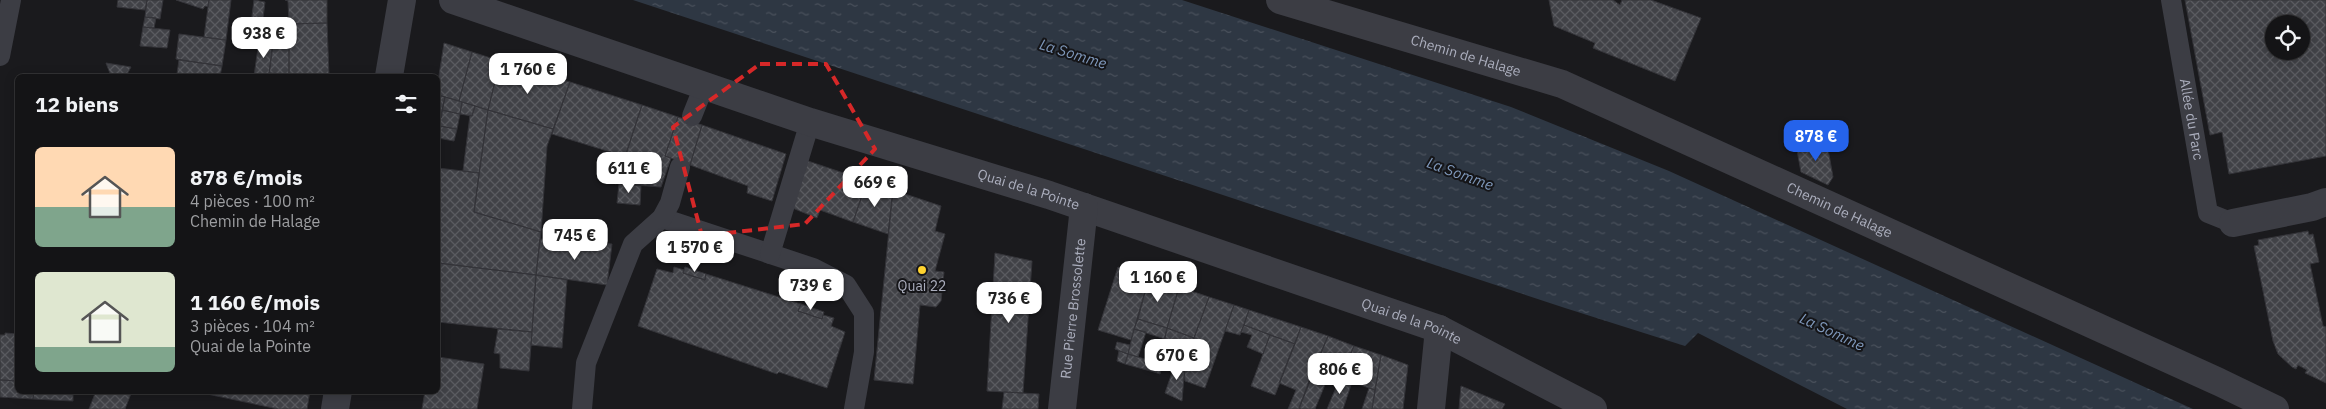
<!DOCTYPE html>
<html lang="fr">
<head>
<meta charset="utf-8">
<style>
	body { margin:0; font-family:"IBM Plex Sans",sans-serif; background:#212123; color:#f1f3f6; height:100vh; display:flex; flex-direction:column; font-size:19px; white-space:nowrap }
	* { box-sizing:border-box; margin:0 }
	p { font-size:16px; color:#9d9ea1 }
	.icon { flex:none; width:28px; height:28px; fill:none; stroke:currentColor; stroke-width:2; stroke-linecap:round; stroke-linejoin:round }
	.map { position:relative; flex:1; overflow:hidden }
	.details { position:absolute; left:15px; top:74px; width:425px; height:320px; display:flex; flex-direction:column; background:#141416; border-radius:8px; box-shadow:0 2px 12px #0003,0 0 0 1px #333335 }
	.details>* { flex:none }
	.fabs { position:absolute; left:2265px; top:15px; display:grid; gap:10px }
	.fabs a { display:grid; place-items:center; width:45px; height:45px; border-radius:50%; background:#141416; box-shadow:0 2px 12px #0003,0 0 0 1px #333335; font-size:25px }
	.price { position:absolute; translate:-50% -42px; padding:0 11px; border-radius:10px; background:#fff; color:#222; font-size:16px; line-height:32px; filter:drop-shadow(0 1px 2px #0008) }
	.price::after { content:''; position:absolute; left:50%; top:30px; width:15px; height:11px; margin-left:-8px; background:inherit; clip-path:polygon(0 0,100% 0,50% 100%) }
	.price.selected { background:#2563eb; color:#fff }
	ul { padding:0; list-style:none }
	li { display:flex; align-items:center; gap:15px; height:125px; padding:0 20px }
	li span { display:grid; place-items:center; flex:none; width:140px; height:100px; border-radius:8px; color:#555 }
	li>.icon { margin-inline-start:auto }
	span .icon { width:60px; height:60px; fill:#fffc; stroke-width:1 }
	li b { font-size:21px }
	h2 { display:flex; justify-content:space-between; align-items:center; height:60px; padding:0 20px; font-size:21px }
	.map>svg:first-child { display:block }
</style>
</head>
<body>
<div class="map">
<svg width="2326" height="409" viewBox="0 0 2326 409">
	<defs>
		<pattern id="water-ripples" width="26" height="14" patternUnits="userSpaceOnUse" patternTransform="scale(1.25)"><rect width="26" height="14" fill="#2e3743"/><path d="M2 4q2-2 4 0t4 0M15 11q2-2 4 0t4 0" fill="none" stroke="#4a515c"/></pattern>
		<pattern id="building-cross-hatch" width="8" height="8" patternUnits="userSpaceOnUse" patternTransform="scale(1.25)"><rect width="8" height="8" fill="#414247"/><path d="M0 0l8 8M0 8l8-8" fill="none" stroke="#5a5b60"/></pattern>
	</defs>
	<rect width="100%" height="100%" fill="#1a1a1d"/>
	<path fill="url(#water-ripples)" d="M633 0H1182L1511 107 1669 171 2193 409H1847L1698 333 1685 346 1565 308Z"/>
	<path fill="url(#building-cross-hatch)" stroke="#343439" fill-rule="evenodd" d="M118 0H147L145 10 117 7Z
		M147 0H163L160 19 145 17Z
		M176 0H209L208 7 205 6 203 9Z
		M209 0H231L226 40 204 37Z
		M254 0 265 2 262 26 251 24Z
		M285 0H327V23L289 24 288 1Z
		M1549 0H1613L1620 5 1622 0H1651L1701 18 1675 81 1593 48 1595 43 1554 26Z
		M2185 0H2326V156L2229 174 2222 132 2210 135ZM2274 24H2301V51H2274Z
		M145 17 156 18 154 28 143 27Z
		M327 23 329 76H289V24Z
		M262 24H289V74L269 73 273 43 259 41Z
		M143 27 170 30 167 48 140 46Z
		M179 34 226 40 222 66 176 59Z
		M259 41 273 43 269 76H254Z
		M444 43 472 52 459 101 438 95V82Z
		M472 52 500 61 488 110 459 101Z
		M179 60 222 66 220 76 177 74Z
		M500 61 570 82 553 129 488 110Z
		M106 63 131 67 126 76H111Z
		M570 82 642 105 616 184 607 181 617 154 552 134Z
		M438 95 445 97 441 118 438 117Z
		M445 97 462 102 460 114 442 110Z
		M462 102 475 106 472 116 460 114Z
		M642 105 678 117 665 156 671 158 661 187 619 184 620 180 618 179Z
		M475 106 488 110 479 173 463 171 470 115 472 116Z
		M442 110 460 114 457 129 439 126Z
		M488 110 553 129 547 146 541 232 474 212Z
		M678 117 702 125 690 165 665 156Z
		M702 125 786 154 772 201 747 193 748 186 690 165Z
		M439 126 457 129 454 141 438 138Z
		M1811 141 1828 149 1833 177 1828 185 1801 172 1797 150Z
		M805 160 867 181 853 222 820 210 817 218 790 207Z
		M438 168 479 173 474 212 541 232 536 275 438 263Z
		M867 181 893 190 888 234 853 222Z
		M619 184 641 185 640 205 617 203Z
		M893 190 941 206 935 231 945 234 935 271 944 272 941 301 936 307 920 305 913 384 874 380Z
		M2308 231 2309 235 2313 234 2319 262 2310 264 2323 326 2326 327V383L2305 373 2307 370 2298 365 2296 369 2292 367 2278 354 2273 341 2254 246 2259 245 2258 240Z
		M540 239 612 244 607 285 536 275Z
		M995 253 1032 261 1023 393 987 391Z
		M438 263 536 275 532 332 438 322Z
		M674 267 684 270 683 273 705 280 706 274 801 304 798 311 822 319 823 315 834 318 831 326 845 332 827 388 779 372 777 374 638 326 657 269 673 273Z
		M685 267 706 274 705 280 683 273Z
		M1118 267 1149 277 1131 340 1098 330Z
		M536 275 567 280 562 348 531 345Z
		M1149 277 1179 287 1167 328 1138 319Z
		M1179 287 1209 297 1194 338 1167 328Z
		M1209 297 1234 305 1205 388 1185 381 1184 365Z
		M801 304 824 312 822 319 798 311Z
		M1234 305 1249 310 1240 335 1225 331Z
		M1249 310 1301 327 1295 344 1244 325Z
		M1138 319 1167 328 1165 339 1134 329Z
		M1244 325 1270 335 1263 354 1247 347 1252 335 1241 332Z
		M1301 327 1328 336 1299 409H1288L1296 390 1279 383Z
		M1167 328 1194 338 1185 363 1160 356Z
		M498 329 532 332 529 371 500 368V354L494 353Z
		M1134 329 1146 332 1138 357 1128 354Z
		M5 333 18 334V381L0 380V335H5Z
		M1270 335 1295 344 1275 395 1251 386Z
		M1328 336 1354 346 1340 378 1313 370Z
		M1117 342 1130 345 1128 354 1115 349Z
		M1354 346 1381 355 1375 390 1340 378Z
		M1119 351 1128 354 1125 364 1117 361Z
		M1128 354 1158 363 1154 372 1125 364Z
		M1381 355 1408 365 1403 409H1372Z
		M1160 356 1164 357 1160 374 1154 372Z
		M438 357 484 364 477 409H422L425 391H438Z
		M1176 361 1185 363 1182 401 1165 393Z
		M1313 370 1329 375 1315 409H1301L1299 408Z
		M1340 378 1352 382 1343 409H1327Z
		M0 380 18 381V391H34L33 399 0 397Z
		M1461 386 1505 404 1502 409H1459Z
		M1369 388 1375 390 1372 409H1362Z
		M34 391H73V401L33 399Z
		M96 391H132L125 409H89Z
		M193 391H310L307 409H278Z
		M1004 392 1039 394 1038 409H1002Z"/>
	<g fill="none" stroke-linecap="round" stroke-linejoin="round">
		<g stroke="#3c3d44" stroke-width="20">
			<path id="s1" d="M2171 0 2208 213 2233 223"/>
			<path d="M0 56 11 0"/>
			<path d="M692 116 704 86"/>
			<path d="M662 218 813 268 846 285 864 313V352L854 409"/>
			<path d="M770 254 810 122"/>
			<path d="M582 409 586 363 633 244 662 218 670 203 680 167"/>
		</g>
		<g stroke="#3c3d44" stroke-width="28">
			<path id="s2" d="M453 0 810 122 1049 195 1439 329 1593 409"/>
			<path id="s3" d="M1280 0 1562 84 2219 382 2275 409"/>
			<path d="M389 76 402 0"/>
			<path d="M2233 223 2312 207 2326 202"/>
			<path d="M335 409 338 391"/>
			<path id="s4" d="M1062 409 1084 207"/>
			<path d="M1431 409 1439 329"/>
		</g>
	</g>
	<path fill="none" stroke="#d62828" stroke-width="4" stroke-dasharray="10 6" stroke-linejoin="round" d="M760 64H826L875 149 805 224 702 236 673 127Z"/>
	<circle fill="#ffd32f" stroke="#151518" stroke-width="2" cx="922" cy="270" r="5"/>
	<g text-anchor="middle" stroke-width="4" stroke-linejoin="round" paint-order="stroke">
		<g font-size="14" fill="#abaebd" stroke="#151518">
			<text dy="5" stroke="none"><textPath href="#s3" startOffset="194">Chemin de Halage</textPath></text>
			<text dy="5" stroke="none"><textPath href="#s1" startOffset="121">Allée du Parc</textPath></text>
			<text dy="5" stroke="none"><textPath href="#s2" startOffset="606">Quai de la Pointe</textPath></text>
			<text dy="5" stroke="none"><textPath href="#s3" startOffset="599">Chemin de Halage</textPath></text>
			<text dy="5" stroke="none"><textPath href="#s4" startOffset="101">Rue Pierre Brossolette</textPath></text>
			<text dy="5" stroke="none"><textPath href="#s2" startOffset="1011">Quai de la Pointe</textPath></text>
		</g>
		<g font-size="14" fill="#abaebd" stroke="#151518">
			<text x="922" y="291">Quai 22</text>
		</g>
		<g font-size="15" font-style="italic" fill="#7f98bb" stroke="#151518">
			<text transform="translate(1073 54) rotate(17)" y="5">La Somme</text>
			<text transform="translate(1460 174) rotate(20)" y="5">La Somme</text>
			<text transform="translate(1832 332) rotate(25)" y="5">La Somme</text>
		</g>
	</g>
</svg>
<div class="fabs">
<a><svg class="icon" aria-label="locate" viewBox="0 0 24 24"><circle cx="12" cy="12" r="6"/><path d="M12 2v4M12 18v4M2 12h4M18 12h4"/></svg></a>
</div>
<b class="price" style="left:264px;top:59px">938 €</b>
<b class="price" style="left:528px;top:95px">1 760 €</b>
<b class="price selected" style="left:1816px;top:162px">878 €</b>
<b class="price" style="left:629px;top:194px">611 €</b>
<b class="price" style="left:875px;top:208px">669 €</b>
<b class="price" style="left:575px;top:261px">745 €</b>
<b class="price" style="left:695px;top:273px">1 570 €</b>
<b class="price" style="left:1158px;top:303px">1 160 €</b>
<b class="price" style="left:811px;top:311px">739 €</b>
<b class="price" style="left:1009px;top:324px">736 €</b>
<b class="price" style="left:1177px;top:381px">670 €</b>
<b class="price" style="left:1340px;top:395px">806 €</b>
<section class="details">
<h2>12 biens<svg class="icon" aria-label="filters" viewBox="0 0 24 24"><path d="M4 7h16M4 17h16"/><circle cx="9" cy="7" r="2"/><circle cx="15" cy="17" r="2"/></svg></h2>
<ul>
<li><span style="background:linear-gradient(#ffd9b3 60%,#7fa58c 0)"><svg class="icon" aria-label="home" viewBox="0 0 24 24"><path d="M3 11l9-7 9 7M6 9v11h12V9"/></svg></span><div><b>878 €/mois</b><p>4 pièces · 100 m²</p><p>Chemin de Halage</p></div></li>
<li><span style="background:linear-gradient(#dfe7d0 75%,#7fa58c 0)"><svg class="icon" aria-label="home" viewBox="0 0 24 24"><path d="M3 11l9-7 9 7M6 9v11h12V9"/></svg></span><div><b>1 160 €/mois</b><p>3 pièces · 104 m²</p><p>Quai de la Pointe</p></div></li>
</ul>
</section>
</div>
</body>
</html>
